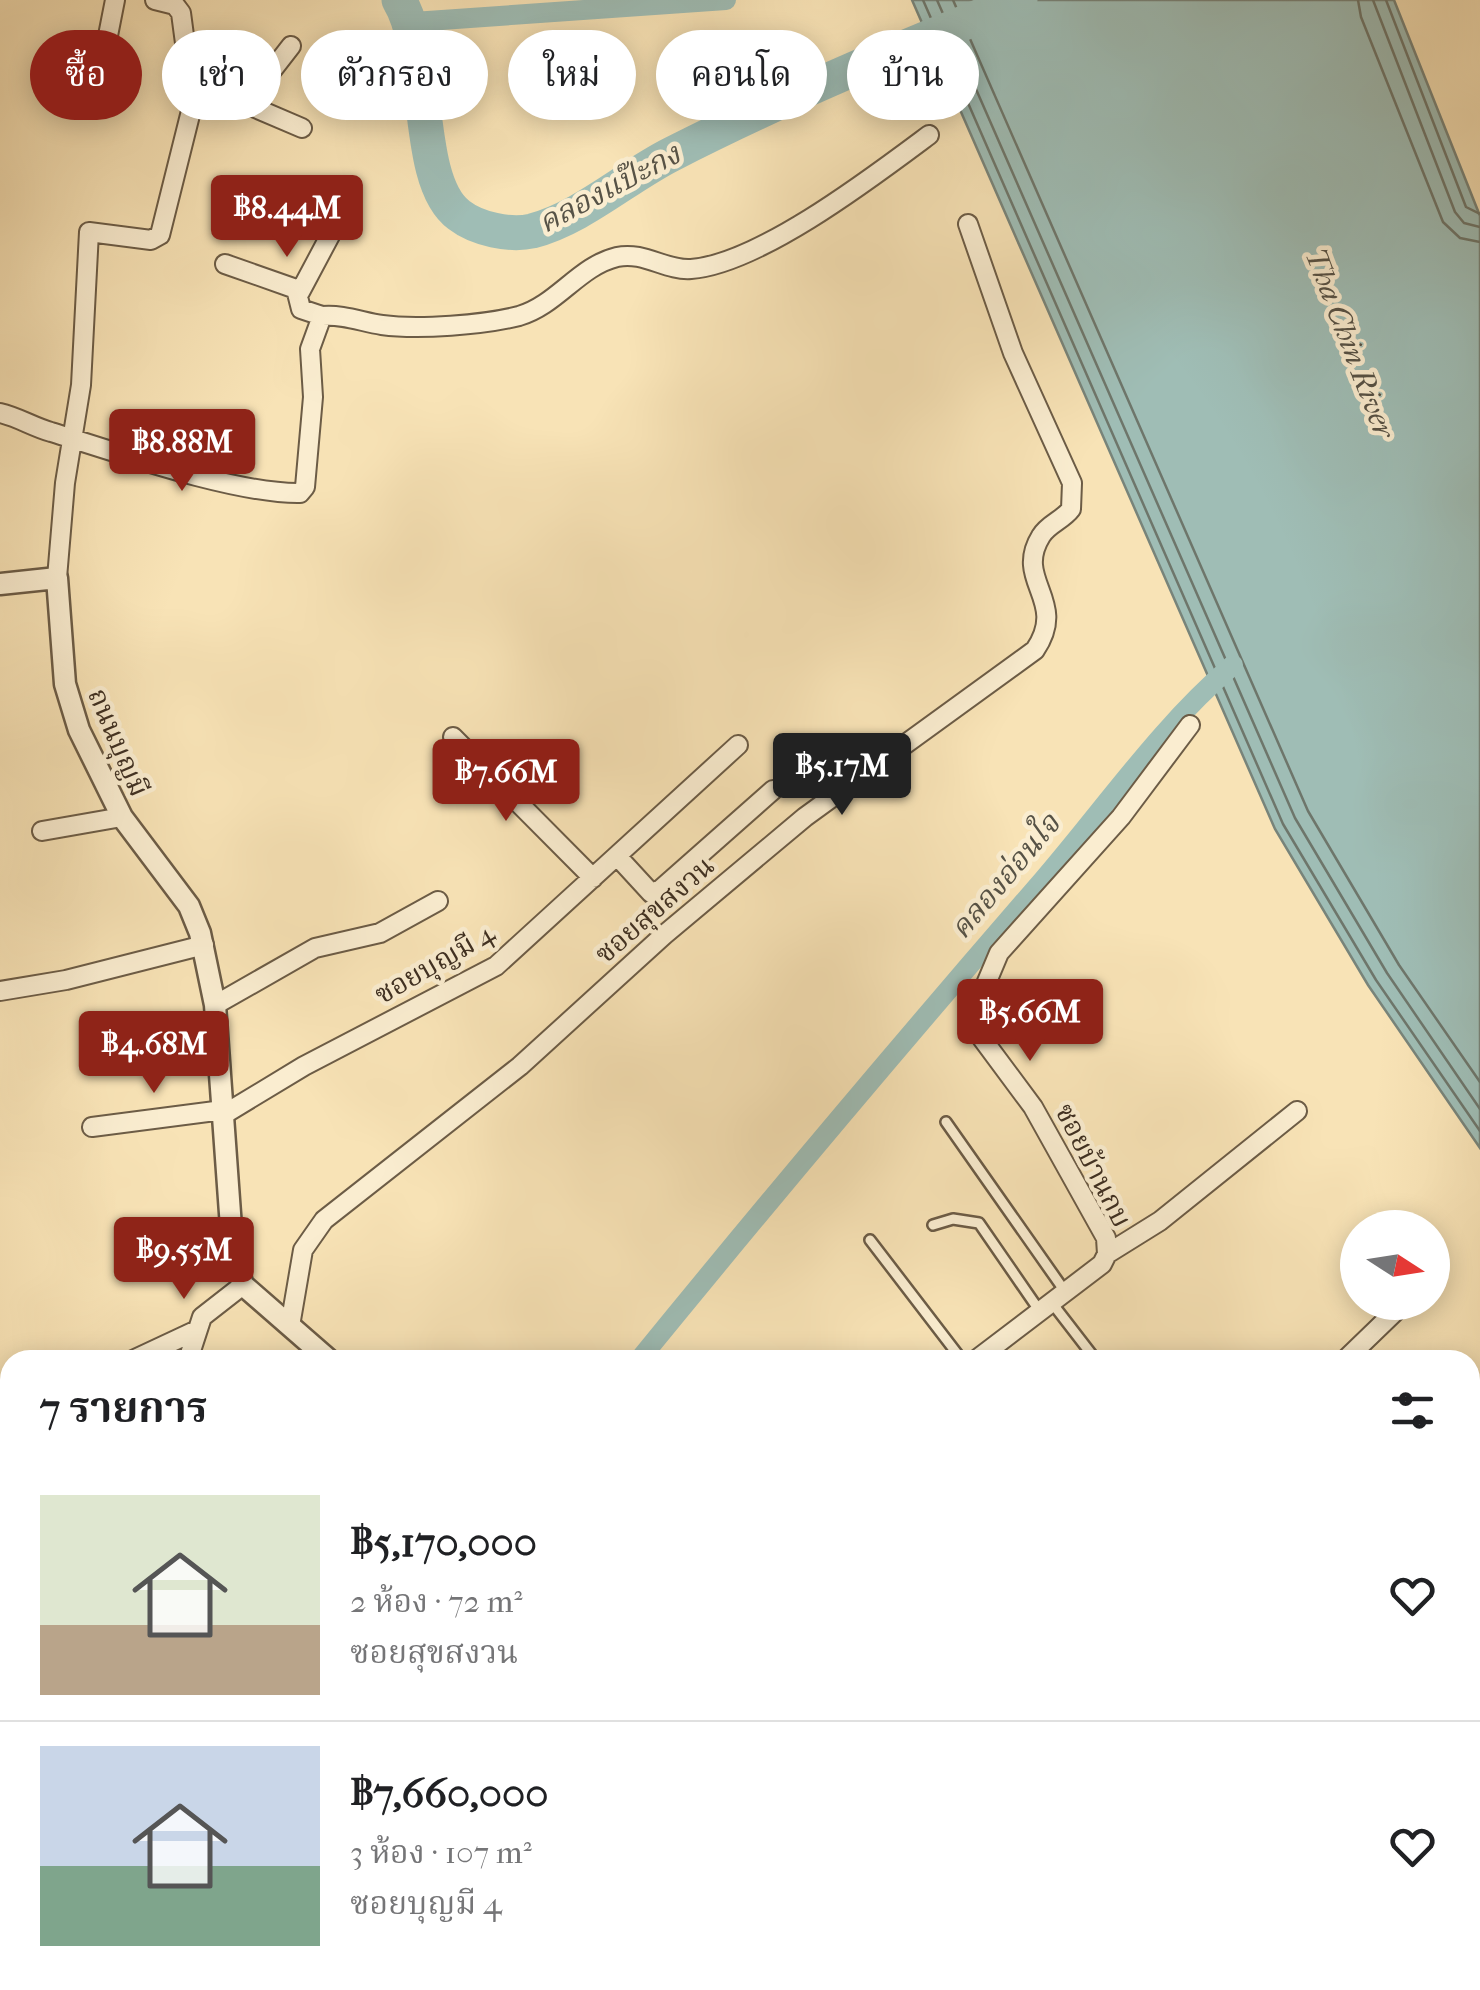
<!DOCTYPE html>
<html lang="th">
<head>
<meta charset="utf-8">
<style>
	body { margin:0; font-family:"IM FELL French Canon","Noto Serif Thai",serif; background:#f6f6f6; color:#202124; height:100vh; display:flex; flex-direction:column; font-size:38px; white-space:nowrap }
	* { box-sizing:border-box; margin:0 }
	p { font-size:32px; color:#757577 }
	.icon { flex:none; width:55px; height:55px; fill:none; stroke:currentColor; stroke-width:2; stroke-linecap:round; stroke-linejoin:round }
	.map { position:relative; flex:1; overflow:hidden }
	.details { position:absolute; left:0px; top:1350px; width:1480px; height:640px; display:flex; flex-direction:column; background:#fff; border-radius:30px 30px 0 0; box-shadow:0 5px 25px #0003 }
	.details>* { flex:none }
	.top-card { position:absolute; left:30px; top:30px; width:1420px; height:90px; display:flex; gap:20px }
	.needle { width:65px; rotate:102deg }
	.tools { position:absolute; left:1340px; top:1210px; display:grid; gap:20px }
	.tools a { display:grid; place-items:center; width:110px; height:110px; border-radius:50%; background:#fff; box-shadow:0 5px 25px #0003; font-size:50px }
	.price { position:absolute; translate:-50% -85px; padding:0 22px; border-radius:10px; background:#8f2418; color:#fff; font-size:32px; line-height:65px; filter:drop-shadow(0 2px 5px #0008) }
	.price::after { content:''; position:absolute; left:50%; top:60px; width:30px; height:22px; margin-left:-15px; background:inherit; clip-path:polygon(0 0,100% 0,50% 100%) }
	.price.current { background:#222; color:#fff }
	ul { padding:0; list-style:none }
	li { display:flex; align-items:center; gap:30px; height:250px; padding:0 40px }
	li+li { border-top:2px solid #e0e0e0 }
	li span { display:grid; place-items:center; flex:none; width:280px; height:200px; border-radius:0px; color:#555 }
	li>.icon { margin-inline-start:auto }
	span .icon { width:120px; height:120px; fill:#fffc; stroke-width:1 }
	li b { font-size:42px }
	h2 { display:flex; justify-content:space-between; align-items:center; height:120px; padding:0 40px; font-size:42px }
	.tag { padding:0 35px; border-radius:45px; background:#fff; box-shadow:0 5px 25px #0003; font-size:35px; line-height:90px }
	.tag.current { background:#8f2418; color:#fff }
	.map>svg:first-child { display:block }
</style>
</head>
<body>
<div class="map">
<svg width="1480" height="1990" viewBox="0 0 1480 1990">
	<rect width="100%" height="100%" fill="#f8e3b6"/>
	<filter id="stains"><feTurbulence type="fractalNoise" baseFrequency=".002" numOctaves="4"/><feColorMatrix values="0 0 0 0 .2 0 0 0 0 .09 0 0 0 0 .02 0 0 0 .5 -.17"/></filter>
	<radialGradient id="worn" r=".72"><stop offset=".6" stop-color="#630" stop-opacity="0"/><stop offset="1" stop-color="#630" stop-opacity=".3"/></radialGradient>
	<path fill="#9fbdb5" stroke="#78847a" stroke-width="2.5" d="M912 0H1394L1480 216V1148L1368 985 1275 829Z
		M0 1702 10 1788V1980H32L33 1990H0Z"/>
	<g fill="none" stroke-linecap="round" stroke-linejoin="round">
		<path stroke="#6e766b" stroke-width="2.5" d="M923 0 1283 824 1376 980 1480 1131
			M937 0 1295 818 1387 973 1480 1109
			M953 0 1308 811 1399 965 1480 1082
			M1358 0 1361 17 1443 222 1460 238 1480 242
			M1373 0 1455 212 1464 223 1480 227
			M1386 0 1466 207 1480 214"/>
		<path stroke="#9fbdb5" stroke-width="20" d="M413 22 726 0
			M639 1360C771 1198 906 1038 1043 880 1105 808 1161 726 1233 665
			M282 1990 288 1980"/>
		<path stroke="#9fbdb5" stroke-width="35" d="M399 0C432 54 413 181 459 215 477 229 510 236 532 231 582 218 626 177 672 154 785 96 902 48 1020 0"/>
		<g stroke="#6c5c46" stroke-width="14">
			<path id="service" d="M946 1122 1064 1290
				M933 1225 953 1219 979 1223 1039 1310
				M870 1240 962 1360
				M1052 1303 1096 1360
				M1470 1687 1480 1677"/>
		</g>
		<g stroke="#6c5c46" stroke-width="22">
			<path id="minor" d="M102 66 115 0
				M193 103 246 104 302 128
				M246 104 291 46
				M225 264 296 289 301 309 322 316
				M300 292 350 198
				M0 413C18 417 33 427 51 432 116 452 235 494 300 493L305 487 313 397 310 349 322 316C343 314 362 322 382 325 418 330 484 325 519 316 557 305 579 266 617 257 644 251 666 271 691 269 759 264 874 176 929 135
				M57 578 65 483 81 385 89 232 151 240 160 235 193 103 181 13 175 5 155 0
				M453 737 593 878
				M42 831 122 817
				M617 856 651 893 661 889 773 790
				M0 991 66 980 204 945
				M215 1005 315 948 380 933 438 901
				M223 1115 304 1066 496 966 738 745
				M92 1127 223 1110
				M1107 1254 1160 1221 1297 1111
				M132 1263 231 1235
				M290 1326 303 1250 324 1220 520 1066 664 935 805 817 1035 650C1069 600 1013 581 1041 536 1048 524 1063 520 1071 509L1072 483 1013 353 968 224
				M133 1360 195 1331
				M188 1360 202 1317 243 1285
				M976 1360 1102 1264 1107 1254 1106 1238 1033 1107 978 1033 975 1010 999 953 1121 817 1190 725
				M1345 1360 1405 1302
				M1470 1515 1480 1507
				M1470 1578V1595
				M991 1980 1000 1990
				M263 1990 270 1980
				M592 1990 595 1980
				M1147 1990 1159 1980
				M1250 1990 1261 1980"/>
		</g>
		<g stroke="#6c5c46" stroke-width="25">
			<path id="tertiary" d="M0 584 57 578 65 684 79 730 122 817 189 906 200 933 215 1005 233 1255 243 1285 329 1360
				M1470 1784 1480 1787"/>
		</g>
		<use href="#service" stroke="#faedd0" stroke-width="9"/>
		<use href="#minor" stroke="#faedd0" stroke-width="18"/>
		<use href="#tertiary" stroke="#faedd0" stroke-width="20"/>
	</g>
	<g text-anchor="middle" stroke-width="9" stroke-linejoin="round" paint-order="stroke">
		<g font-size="28" fill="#3e2f21" stroke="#faedd0">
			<text transform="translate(119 742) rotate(67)" y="10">ถนนบุญมี</text>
			<text transform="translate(654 909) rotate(-41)" y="10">ซอยสุขสงวน</text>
			<text transform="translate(434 963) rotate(-30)" y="10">ซอยบุญมี 4</text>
			<text transform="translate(1094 1165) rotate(63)" y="10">ซอยบ้านกบ</text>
		</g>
		<g font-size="30" font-style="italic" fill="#565246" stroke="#faedd0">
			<text transform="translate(609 188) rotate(-28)" y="10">คลองแป๊ะกง</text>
			<text transform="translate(1350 343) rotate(69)" y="10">Tha Chin River</text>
			<text transform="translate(1005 876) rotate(-50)" y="10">คลองอ่อนใจ</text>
		</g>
	</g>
	<rect width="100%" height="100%" filter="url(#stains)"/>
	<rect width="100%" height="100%" fill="url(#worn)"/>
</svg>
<div class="tools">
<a><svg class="needle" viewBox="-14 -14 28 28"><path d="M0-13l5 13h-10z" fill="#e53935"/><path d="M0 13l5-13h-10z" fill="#757577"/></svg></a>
</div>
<b class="price" style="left:287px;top:260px">฿8.44M</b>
<b class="price" style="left:182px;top:494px">฿8.88M</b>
<b class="price current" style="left:842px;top:818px">฿5.17M</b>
<b class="price" style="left:506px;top:824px">฿7.66M</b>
<b class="price" style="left:1030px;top:1064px">฿5.66M</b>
<b class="price" style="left:154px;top:1096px">฿4.68M</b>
<b class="price" style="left:184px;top:1302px">฿9.55M</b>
<div class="top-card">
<a class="tag current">ซื้อ</a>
<a class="tag">เช่า</a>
<a class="tag">ตัวกรอง</a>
<a class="tag">ใหม่</a>
<a class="tag">คอนโด</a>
<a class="tag">บ้าน</a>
</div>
<section class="details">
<h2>7 รายการ<svg class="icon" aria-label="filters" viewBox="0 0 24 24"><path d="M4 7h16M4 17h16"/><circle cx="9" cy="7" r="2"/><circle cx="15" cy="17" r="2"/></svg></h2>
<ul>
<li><span style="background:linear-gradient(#dfe7d0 65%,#b9a48a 0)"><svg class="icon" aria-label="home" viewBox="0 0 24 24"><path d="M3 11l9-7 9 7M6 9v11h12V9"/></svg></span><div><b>฿5,170,000</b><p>2 ห้อง · 72 m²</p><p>ซอยสุขสงวน</p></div><svg class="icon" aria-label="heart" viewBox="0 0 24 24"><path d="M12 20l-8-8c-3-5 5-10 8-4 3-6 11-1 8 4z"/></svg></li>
<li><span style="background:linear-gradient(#c9d6e8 60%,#7fa58c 0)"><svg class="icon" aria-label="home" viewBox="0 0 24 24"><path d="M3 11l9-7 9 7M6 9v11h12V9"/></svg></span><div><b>฿7,660,000</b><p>3 ห้อง · 107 m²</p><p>ซอยบุญมี 4</p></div><svg class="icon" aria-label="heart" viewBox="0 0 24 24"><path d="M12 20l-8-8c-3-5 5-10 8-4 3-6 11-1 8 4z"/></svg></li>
</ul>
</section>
</div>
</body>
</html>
